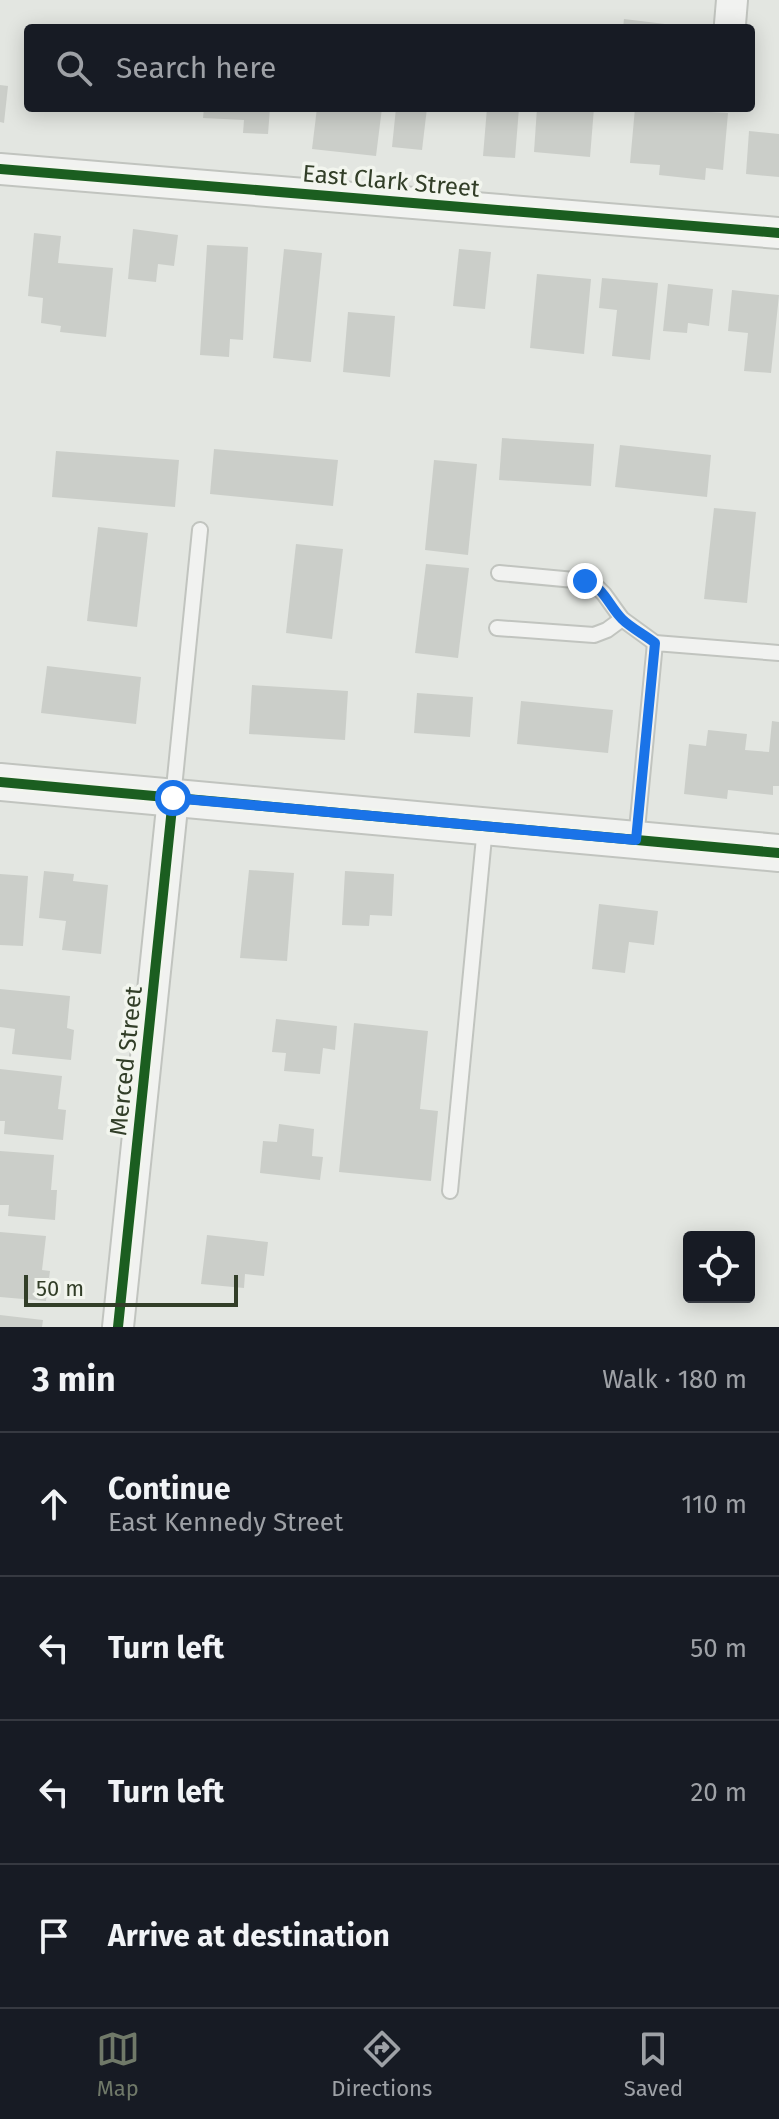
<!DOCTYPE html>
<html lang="en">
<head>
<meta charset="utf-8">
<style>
  body { margin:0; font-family:"Fira Sans",sans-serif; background:#242831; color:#f1f3f6 }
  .controls { position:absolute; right:24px; bottom:24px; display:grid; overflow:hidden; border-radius:8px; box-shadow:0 4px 20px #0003 }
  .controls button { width:72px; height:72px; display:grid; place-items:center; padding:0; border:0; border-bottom:2px solid #363941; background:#171b24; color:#f1f3f6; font:40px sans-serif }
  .scale { position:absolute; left:24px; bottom:20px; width:214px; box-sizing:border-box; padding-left:8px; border:4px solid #323e28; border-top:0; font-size:22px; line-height:28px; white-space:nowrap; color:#323e28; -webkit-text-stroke:6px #f2f5ee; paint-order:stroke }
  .stop { position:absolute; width:24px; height:24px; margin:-18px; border:6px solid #1a73e8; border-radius:50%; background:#fff }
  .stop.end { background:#1a73e8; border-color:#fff; box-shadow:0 2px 8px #0008 }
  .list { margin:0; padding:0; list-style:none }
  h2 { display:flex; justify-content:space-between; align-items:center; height:104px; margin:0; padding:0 32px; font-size:34px }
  h2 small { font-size:26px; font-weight:400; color:#9ea1a6 }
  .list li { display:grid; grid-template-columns:52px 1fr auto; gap:24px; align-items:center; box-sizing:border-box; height:144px; padding:0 32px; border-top:2px solid #363941 }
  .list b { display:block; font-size:30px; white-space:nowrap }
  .list p { margin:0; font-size:26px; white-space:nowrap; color:#9ea1a6 }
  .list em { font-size:26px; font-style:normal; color:#9ea1a6 }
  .icon { flex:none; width:44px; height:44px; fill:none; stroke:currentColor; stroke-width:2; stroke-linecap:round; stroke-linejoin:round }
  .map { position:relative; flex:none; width:779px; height:1327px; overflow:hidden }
  .search { position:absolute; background:#171b24; box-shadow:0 4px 20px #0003; left:24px; right:24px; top:24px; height:88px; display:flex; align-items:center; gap:20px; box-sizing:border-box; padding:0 28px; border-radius:8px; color:#9ea1a6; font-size:30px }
  .sheet { height:680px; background:#171b24 }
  nav { display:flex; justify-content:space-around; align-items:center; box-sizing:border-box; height:112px; border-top:2px solid #363941; background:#171b24; font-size:22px; color:#9ea1a6 }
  nav a { display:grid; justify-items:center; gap:4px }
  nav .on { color:#707969 }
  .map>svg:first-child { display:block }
  .building { fill:#cbcec9 }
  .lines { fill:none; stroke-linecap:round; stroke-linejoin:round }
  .service-casing { stroke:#c1c4bf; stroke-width:18 }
  .minor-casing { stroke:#c1c4bf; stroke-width:34 }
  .tertiary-casing { stroke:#c1c4bf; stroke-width:40 }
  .service { stroke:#f1f2f0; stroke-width:14 }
  .minor { stroke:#f1f2f0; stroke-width:30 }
  .tertiary { stroke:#f1f2f0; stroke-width:36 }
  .cycleway-casing { stroke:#f2f5ee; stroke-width:15 }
  .cycleway { stroke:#1b5e20; stroke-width:10 }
  .route { stroke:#1a73e8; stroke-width:10 }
  .labels { text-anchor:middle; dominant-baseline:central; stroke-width:7; stroke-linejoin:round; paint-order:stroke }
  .street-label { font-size:24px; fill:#323e28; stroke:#f2f5ee }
</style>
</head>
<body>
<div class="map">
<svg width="779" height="1327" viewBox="0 0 779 1327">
  <rect width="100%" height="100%" fill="#e3e6e1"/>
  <g class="building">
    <polygon points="624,19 665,24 664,28 623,28"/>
    <polygon points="0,85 8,86 4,123 0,122"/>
    <polygon points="204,108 270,108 268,134 243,133 244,120 203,118"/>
    <polygon points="317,108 382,108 376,156 312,149"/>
    <polygon points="396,108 427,108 422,150 392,147"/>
    <polygon points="487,108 519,108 515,158 483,156"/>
    <polygon points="537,108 594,108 590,157 534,152"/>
    <polygon points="635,108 728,113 723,170 706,168 705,180 659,175 660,165 630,163"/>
    <polygon points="749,131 779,134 779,177 746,174"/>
    <polygon points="133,229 178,235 174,266 158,264 156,282 128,279"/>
    <polygon points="34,233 61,236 58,263 113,268 106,337 60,332 61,326 41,323 43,298 28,296"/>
    <polygon points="207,245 248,247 243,340 230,339 229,357 200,355"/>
    <polygon points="284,249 322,253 311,362 273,358"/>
    <polygon points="459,249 491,252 485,309 453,306"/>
    <polygon points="537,274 591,279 584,354 530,348"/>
    <polygon points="602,278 658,283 650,360 612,356 617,310 599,308"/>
    <polygon points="668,284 713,289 709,326 688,323 687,333 663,331"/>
    <polygon points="732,290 779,295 771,373 744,371 748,333 728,331"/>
    <polygon points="348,312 395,316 390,377 343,372"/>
    <polygon points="502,438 594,444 591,486 499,480"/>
    <polygon points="620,445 711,455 707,497 615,487"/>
    <polygon points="214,449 338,460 333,506 210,494"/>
    <polygon points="56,451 179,460 175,507 52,497"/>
    <polygon points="434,460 477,464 468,555 425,550"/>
    <polygon points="714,508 756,512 747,603 704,599"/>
    <polygon points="98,527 148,533 137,627 87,621"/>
    <polygon points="296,544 343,549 332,639 286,633"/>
    <polygon points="426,564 469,568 458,658 415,653"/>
    <polygon points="47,666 141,677 136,724 41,713"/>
    <polygon points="252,685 348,691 345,740 249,734"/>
    <polygon points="417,693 473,697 470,737 414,733"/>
    <polygon points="521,701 613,710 608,753 517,744"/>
    <polygon points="772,721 779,722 779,786 773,786 773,795 728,790 727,799 684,794 689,744 706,746 708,730 747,734 745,750 769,752"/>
    <polygon points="249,870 294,873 287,961 240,958"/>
    <polygon points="44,871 74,874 73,881 108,885 101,954 62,950 66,921 39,918"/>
    <polygon points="345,871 394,874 392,916 370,915 369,926 342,925"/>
    <polygon points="0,874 28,876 23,946 0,945"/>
    <polygon points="599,904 658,911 654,945 629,942 625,973 592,969"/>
    <polygon points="0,989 70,996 67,1028 74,1030 71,1060 12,1054 15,1029 0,1027"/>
    <polygon points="276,1019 337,1026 335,1050 323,1048 320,1074 284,1071 286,1053 272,1052"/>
    <polygon points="354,1023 428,1031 420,1109 438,1111 431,1181 339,1172"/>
    <polygon points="0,1069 62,1076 58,1109 66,1110 63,1140 4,1134 5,1121 0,1121"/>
    <polygon points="279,1124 314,1129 312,1156 323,1157 320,1180 260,1173 263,1141 277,1142"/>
    <polygon points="0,1151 54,1155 51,1190 57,1190 55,1220 8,1216 9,1205 0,1205"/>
    <polygon points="0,1232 46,1236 42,1270 50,1271 46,1301 0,1297"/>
    <polygon points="207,1235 268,1242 264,1276 245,1274 244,1288 201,1284"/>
    <polygon points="0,1315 43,1320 42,1327 0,1327"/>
  </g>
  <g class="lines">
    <defs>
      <g id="service">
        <polyline points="499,573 585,581 595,585 604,594 622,619 655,643"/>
        <polyline points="497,628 594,635 607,630 622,619"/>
        <polyline points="173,798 200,530"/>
        <polyline points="636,840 655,643 779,653"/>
        <polyline points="450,1191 485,827"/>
      </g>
      <g id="minor">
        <polyline points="730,24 732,0"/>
        <polyline points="0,169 779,233"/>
        <polyline points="118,1327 173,798"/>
      </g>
      <polyline id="tertiary" points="0,782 779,853"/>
    </defs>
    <use href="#service" class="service-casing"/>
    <use href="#minor" class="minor-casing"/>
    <use href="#tertiary" class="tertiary-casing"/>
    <use href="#service" class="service"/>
    <use href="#minor" class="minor"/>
    <use href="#tertiary" class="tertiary"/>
    <defs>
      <g id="cycleway">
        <polyline points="0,169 779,233"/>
        <polyline points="0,782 779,853"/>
        <polyline points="118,1327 173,798"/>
      </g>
    </defs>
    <use href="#cycleway" class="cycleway-casing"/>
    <use href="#cycleway" class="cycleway"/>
  </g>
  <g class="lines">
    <path class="route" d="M173,798L636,840L655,643C645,635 631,628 622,619C608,605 605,588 585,581"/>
  </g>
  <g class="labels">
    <g class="street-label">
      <text transform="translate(391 181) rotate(5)">East Clark Street</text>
      <text transform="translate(126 1061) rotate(-84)">Merced Street</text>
    </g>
  </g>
</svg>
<div class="controls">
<button><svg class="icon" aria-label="locate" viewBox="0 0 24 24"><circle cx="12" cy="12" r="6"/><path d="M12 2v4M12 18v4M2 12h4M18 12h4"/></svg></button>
</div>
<div class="scale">50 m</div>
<div class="stop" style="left:173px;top:798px"></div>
<div class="stop end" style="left:585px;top:581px"></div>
<div class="search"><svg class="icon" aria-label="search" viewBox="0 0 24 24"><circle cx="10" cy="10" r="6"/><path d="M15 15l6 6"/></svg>Search here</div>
</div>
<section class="sheet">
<h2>3 min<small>Walk · 180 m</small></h2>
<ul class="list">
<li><svg class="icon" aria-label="ahead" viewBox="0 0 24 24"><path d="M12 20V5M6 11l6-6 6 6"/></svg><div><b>Continue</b><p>East Kennedy Street</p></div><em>110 m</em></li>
<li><svg class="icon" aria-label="left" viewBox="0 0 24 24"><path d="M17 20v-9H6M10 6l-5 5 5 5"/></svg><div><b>Turn left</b></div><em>50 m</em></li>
<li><svg class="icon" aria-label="left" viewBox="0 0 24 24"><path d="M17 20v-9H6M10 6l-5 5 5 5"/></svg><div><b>Turn left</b></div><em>20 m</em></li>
<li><svg class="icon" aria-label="arrive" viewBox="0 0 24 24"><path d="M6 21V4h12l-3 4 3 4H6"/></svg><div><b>Arrive at destination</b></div></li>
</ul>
</section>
<nav>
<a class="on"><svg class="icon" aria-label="map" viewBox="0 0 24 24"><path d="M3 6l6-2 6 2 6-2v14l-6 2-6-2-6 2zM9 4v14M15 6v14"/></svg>Map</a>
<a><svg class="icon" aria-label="directions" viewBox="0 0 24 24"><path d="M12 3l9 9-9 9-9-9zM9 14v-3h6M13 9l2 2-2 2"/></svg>Directions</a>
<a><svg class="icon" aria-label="saved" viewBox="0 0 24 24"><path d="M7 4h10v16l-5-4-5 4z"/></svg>Saved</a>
</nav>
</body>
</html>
